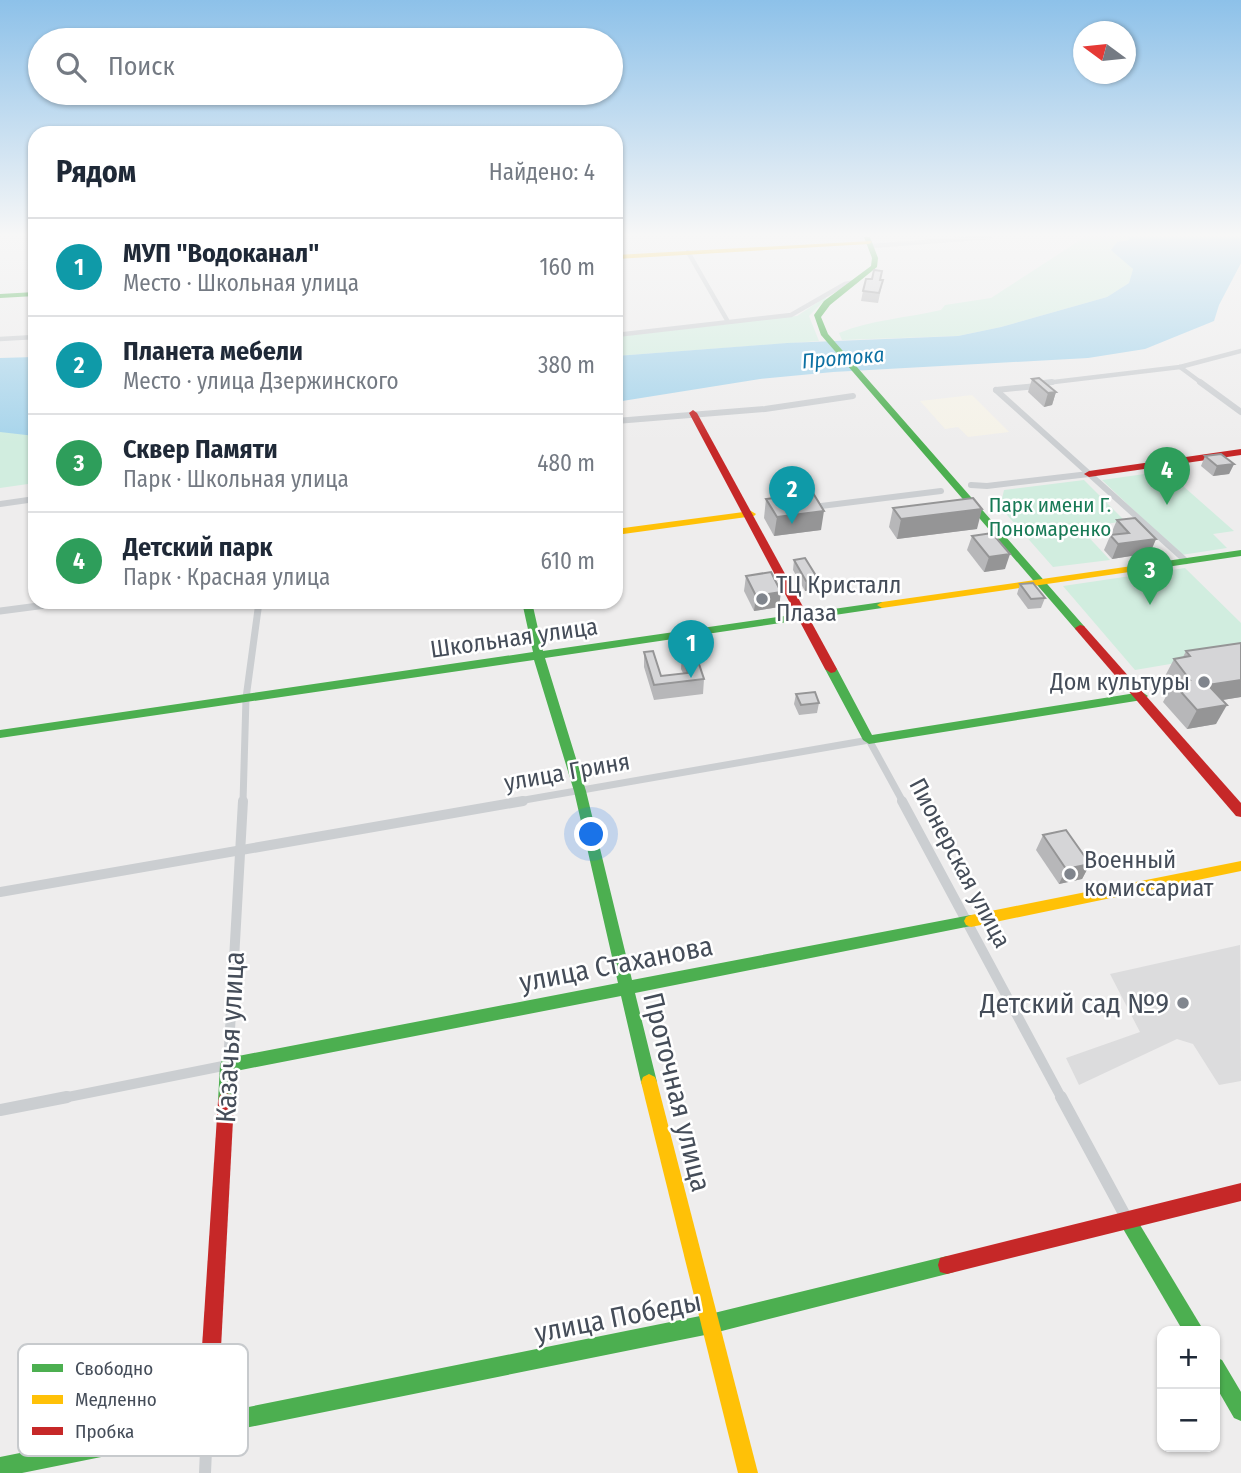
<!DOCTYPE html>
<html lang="ru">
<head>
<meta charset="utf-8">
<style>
  body { margin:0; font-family:"Fira Sans Condensed",sans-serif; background:#f6f6f7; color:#1f2937 }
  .controls { position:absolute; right:21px; bottom:21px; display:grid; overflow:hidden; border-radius:14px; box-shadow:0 2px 5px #0004 }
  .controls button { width:63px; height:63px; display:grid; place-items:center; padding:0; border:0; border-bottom:2px solid #e0e1e3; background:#fff; color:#1f2937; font:35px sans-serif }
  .compass { position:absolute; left:1073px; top:21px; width:63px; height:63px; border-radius:50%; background:#fff; box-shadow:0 2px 5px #0004; rotate:285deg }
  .you { position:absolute; left:592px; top:835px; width:24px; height:24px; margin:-18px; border:5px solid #fff; border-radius:50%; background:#1a73e8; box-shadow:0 0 0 10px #1a73e833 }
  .badge { display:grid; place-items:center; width:46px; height:46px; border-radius:50%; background:#7c3aed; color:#fff; font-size:23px; font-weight:700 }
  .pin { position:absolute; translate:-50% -58px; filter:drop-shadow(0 2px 4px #0008) }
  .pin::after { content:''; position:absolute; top:37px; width:24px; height:21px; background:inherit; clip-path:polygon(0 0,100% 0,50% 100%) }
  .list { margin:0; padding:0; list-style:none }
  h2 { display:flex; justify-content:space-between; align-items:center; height:91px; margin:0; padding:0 28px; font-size:30px }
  h2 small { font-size:23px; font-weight:400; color:#747a83 }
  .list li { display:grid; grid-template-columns:46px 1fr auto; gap:21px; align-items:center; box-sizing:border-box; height:98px; padding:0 28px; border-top:2px solid #e0e1e3 }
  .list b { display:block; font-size:26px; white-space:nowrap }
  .list p { margin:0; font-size:23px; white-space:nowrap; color:#747a83 }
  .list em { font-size:23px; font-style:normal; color:#747a83 }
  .icon { flex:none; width:38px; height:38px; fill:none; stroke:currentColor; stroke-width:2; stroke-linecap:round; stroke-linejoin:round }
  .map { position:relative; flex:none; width:1241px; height:1473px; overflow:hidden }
  .search { position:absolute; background:#fff; box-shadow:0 2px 5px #0004; left:28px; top:28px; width:595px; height:77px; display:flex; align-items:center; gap:18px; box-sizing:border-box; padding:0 24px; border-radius:38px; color:#747a83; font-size:26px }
  .panel { position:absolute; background:#fff; box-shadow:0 2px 5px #0004; left:28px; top:126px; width:595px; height:483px; border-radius:21px }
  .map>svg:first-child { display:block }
  .commercial { fill:#f5f2e8 }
  .education { fill:#dcdcdd }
  .green { fill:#d1eddf }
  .water { fill:#a6d4eb }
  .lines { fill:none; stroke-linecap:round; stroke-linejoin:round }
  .street-far4 { stroke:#cbced1; stroke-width:4.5 }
  .street-far3 { stroke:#cbced1; stroke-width:6 }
  .street-far2 { stroke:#cbced1; stroke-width:7 }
  .street-far1 { stroke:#cbced1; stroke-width:10 }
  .street { stroke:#cbced1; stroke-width:12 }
  .fast { fill:#4caf50; fill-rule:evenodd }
  .slow { fill:#ffc107; fill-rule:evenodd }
  .jam { fill:#c62828; fill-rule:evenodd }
  .wall { fill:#b7b7b9 }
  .shaded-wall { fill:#959596 }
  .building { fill:#d5d5d7; stroke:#959596; stroke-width:2 }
  .poi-dot { fill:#80858d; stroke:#fff; stroke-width:2.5 }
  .labels { text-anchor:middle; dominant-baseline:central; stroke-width:5; stroke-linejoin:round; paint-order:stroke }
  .far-water-label { font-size:21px; font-style:italic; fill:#0e71a3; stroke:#fff }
  .far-park-label { font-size:21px; fill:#177955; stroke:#fff }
  .poi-label { font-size:24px; fill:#454d59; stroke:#fff; text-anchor:start }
  .street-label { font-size:24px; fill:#454d59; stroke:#fff }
  .near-street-label { font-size:28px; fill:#454d59; stroke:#fff }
  .near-poi-label { font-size:28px; fill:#454d59; stroke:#fff; text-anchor:end }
  .key { fill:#fff; stroke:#c7cacd; stroke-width:2 }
  .key-label { font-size:19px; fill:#454d59 }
</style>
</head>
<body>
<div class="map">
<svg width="1241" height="1473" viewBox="0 0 1241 1473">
  <rect width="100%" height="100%" fill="#eeeded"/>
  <polygon class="commercial" points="972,395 1009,432 968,437 958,427 945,429 920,401"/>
  <polygon class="education" points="1240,945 1241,1081 1219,1085 1193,1044 1177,1039 1079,1085 1066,1058 1140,1032 1110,974"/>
  <g class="green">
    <path d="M1085,237H1128L1129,240L1120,241L1133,269L1129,283L1107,297L1001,327L958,336L842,340L839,333C871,320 906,318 941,310L945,305L991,298Z"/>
    <polygon points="824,298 827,298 809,316 819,341 616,356 616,337 729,322 797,316"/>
    <polygon points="13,431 35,436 35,483 0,488 0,432"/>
    <polygon points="1166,471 1234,531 1213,534 1227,548 1181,555 1102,480"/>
    <polygon points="1084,480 1125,521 1080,528 1110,560 1053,567 1000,507 1004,490"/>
    <polygon points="1185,568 1241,623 1241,652 1135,670 1063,586"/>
  </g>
  <g class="water">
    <polygon points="1128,237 1241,237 1241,263 1219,305 1214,321 1145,349 1088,358 833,372 760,379 616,402 616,356 787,343 958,336 1001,327 1107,297 1129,283 1133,269 1111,250 1117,242 1129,240"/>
    <polygon points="35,357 35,436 0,432 0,358"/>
  </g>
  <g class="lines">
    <g class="street-far4">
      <polyline points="871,246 990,237"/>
      <polyline points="688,252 727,320"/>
      <polyline points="616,335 791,315 845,284 855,282"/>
      <polyline points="0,339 35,337"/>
      <polyline points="1180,367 1203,384"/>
      <polyline points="1037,384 1180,367 1241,351"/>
    </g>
    <g class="street-far3">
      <polyline points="1200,382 1241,412"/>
      <polyline points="1035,384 1052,382"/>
      <polyline points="996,390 1186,561"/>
      <polyline points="996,390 1037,386"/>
      <polyline points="616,421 765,409 853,396"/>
      <polyline points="971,485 987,486 1089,474"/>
      <polyline points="0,504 35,499"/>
      <polyline points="813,507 941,491"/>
    </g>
    <g class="street-far2">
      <polyline points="0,611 69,602"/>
      <polyline points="243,802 246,698 259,602"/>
      <polyline points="513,802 869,740 903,802"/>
    </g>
    <g class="street-far1">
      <polyline points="902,801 1062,1099"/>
      <polyline points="0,892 523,801"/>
      <polyline points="58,1099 228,1065 243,801"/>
    </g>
    <g class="street">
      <polyline points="1061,1097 1128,1221"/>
      <polyline points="0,1110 67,1097"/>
      <polyline points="205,1473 207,1427"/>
    </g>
    <g class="fast">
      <polygon points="864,237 870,237 878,258 877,267 830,305 821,317 828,334 1084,626 1085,628 1084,630 1076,630 821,335 814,315 824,301 871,266 872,258"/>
      <polygon points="35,292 35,296 0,298 0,294"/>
      <polygon points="1241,550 1241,556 1139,571 1134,568 1139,565"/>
      <polygon points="522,602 532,602 543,651 882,602 887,605 882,608 545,658 586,791 632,980 971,915 976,917 978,921 976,925 635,993 657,1082 655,1087 649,1090 643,1087 641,1082 621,996 236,1071 234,1101 232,1107 226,1109 220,1107 218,1101 220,1065 222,1060 228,1058 618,983 574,791 534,660 0,738 0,730 533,652"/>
      <polygon points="831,665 837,669 872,735 1142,692 1148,696 1142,700 869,744 863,740 825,669"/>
      <polygon points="1128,1212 1134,1215 1204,1331 1183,1331 1122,1227 1119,1221 1122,1215"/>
      <polygon points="947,1256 954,1258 956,1265 954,1272 947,1274 710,1334 22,1473 0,1473 0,1457 710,1314"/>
      <polygon points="1215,1357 1222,1360 1241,1392 1241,1421 1234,1418 1215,1385"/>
    </g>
    <g class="slow">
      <polygon points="871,241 872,242 869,244 616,259 616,255"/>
      <polygon points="751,511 756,514 754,516 616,535 616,529"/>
      <polygon points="1139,565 1143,566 1143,570 882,608 877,605 882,602"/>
      <polygon points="1241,861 1241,871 971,927 966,925 964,921 966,917 971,915"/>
      <polygon points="649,1074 655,1077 657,1082 758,1473 738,1473 641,1082 643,1077"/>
    </g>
    <g class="jam">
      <polygon points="693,410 697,413 837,669 835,672 831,673 825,669 689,413"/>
      <polygon points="1241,449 1241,455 1089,477 1084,474 1089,471"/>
      <polygon points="1080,625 1084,626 1241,803 1241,817 1236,816 1076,630 1075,628"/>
      <polygon points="226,1093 232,1095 234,1101 217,1424 214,1431 207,1434 200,1431 197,1424 218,1101 220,1095"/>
      <polygon points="1241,1183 1241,1201 947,1274 940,1272 938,1265 940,1258 947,1256"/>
    </g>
  </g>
  <g class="wall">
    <polygon points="881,280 883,280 878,303 861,301 863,291"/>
    <polygon points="1032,379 1056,392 1052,405 1044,407 1028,392"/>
    <polygon points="1205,456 1234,464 1229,474 1213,476 1201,466"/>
    <polygon points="766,499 821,530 774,536 764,518"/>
    <polygon points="893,508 977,529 897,539 889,527"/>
    <polygon points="1117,520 1156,539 1150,553 1112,559 1104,550"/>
    <polygon points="972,536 1005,569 984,572 967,550"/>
    <polygon points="794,560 818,579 816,589 805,591 793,570"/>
    <polygon points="746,576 779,607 754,611 744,591"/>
    <polygon points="1020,584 1045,598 1041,608 1028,609 1017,594"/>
    <polygon points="1241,644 1241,697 1222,700 1216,724 1187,729 1163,702 1171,687 1164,678 1174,659 1183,657 1186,651"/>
    <polygon points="644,652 661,676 683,673 681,669 682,654 704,679 703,694 654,700 644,667"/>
    <polygon points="796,694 819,703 817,713 799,715 794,704"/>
    <polygon points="1043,835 1090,864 1082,879 1059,884 1036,850"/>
  </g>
  <g class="shaded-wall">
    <polygon points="1056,392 1052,405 1044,407 1048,393"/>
    <polygon points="1234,464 1229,474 1213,476 1217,466"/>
    <polygon points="982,509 977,529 897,539 901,519"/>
    <polygon points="824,511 821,530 774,536 777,517"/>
    <polygon points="1156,539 1150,553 1112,559 1118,544"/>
    <polygon points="1010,554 1005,569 984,572 989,557"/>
    <polygon points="818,579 816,589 805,591 806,581"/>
    <polygon points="781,592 779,607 754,611 756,596"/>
    <polygon points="1241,680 1241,697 1198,704 1208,685"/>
    <polygon points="1227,705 1216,724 1187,729 1197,710"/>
    <polygon points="1090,864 1082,879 1059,884 1066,869"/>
  </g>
  <g class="building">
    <polygon points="874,270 882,271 880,280 883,280 879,293 863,291 866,279 872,279"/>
    <polygon points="1039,378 1056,392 1048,393 1032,379"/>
    <polygon points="1221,454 1234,464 1217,466 1205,456"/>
    <polygon points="813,493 824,511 777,517 766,499"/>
    <polygon points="973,498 982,509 901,519 893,508"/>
    <polygon points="1135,518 1156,539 1118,544 1110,535 1129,533 1117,520"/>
    <polygon points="992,533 1010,554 989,557 972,536"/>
    <polygon points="805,558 818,579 806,581 794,560"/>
    <polygon points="771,572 781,592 756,596 746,576"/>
    <polygon points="1033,583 1045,598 1031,599 1020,584"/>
    <polygon points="1241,643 1241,680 1208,685 1227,705 1197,710 1173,683 1190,680 1174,659 1190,656 1186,651"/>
    <polygon points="653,651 661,676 688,673 682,654 695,652 704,679 654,685 644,652"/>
    <polygon points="815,692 819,703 801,705 796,694"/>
    <polygon points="1066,830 1090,864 1066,869 1043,835"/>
  </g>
  <linearGradient id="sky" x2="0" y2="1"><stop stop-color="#8dc1e9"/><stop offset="0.53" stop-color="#f7f7f7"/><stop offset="1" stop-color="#f7f7f7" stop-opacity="0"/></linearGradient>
  <rect width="1241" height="443" fill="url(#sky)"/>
  <g class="poi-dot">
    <circle cx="762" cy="599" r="7"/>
    <circle cx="1204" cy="682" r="7"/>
    <circle cx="1070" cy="874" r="7"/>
    <circle cx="1183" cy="1003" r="7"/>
  </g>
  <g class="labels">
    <g class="far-water-label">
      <text transform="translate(843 358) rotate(-5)">Протока</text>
    </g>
    <g class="far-park-label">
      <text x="1050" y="505">Парк имени Г.<tspan x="1050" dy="24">Пономаренко</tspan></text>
    </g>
    <g class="poi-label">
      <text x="776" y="585">ТЦ Кристалл<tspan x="776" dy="28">Плаза</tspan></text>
      <text x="1190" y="682" text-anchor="end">Дом культуры</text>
      <text x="1084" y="860">Военный<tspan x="1084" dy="28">комиссариат</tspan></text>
    </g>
    <g class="street-label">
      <text transform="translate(514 638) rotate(-8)">Школьная улица</text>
      <text transform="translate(567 772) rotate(-10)">улица Гриня</text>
      <text transform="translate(960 863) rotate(62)">Пионерская улица</text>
    </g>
    <g class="near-street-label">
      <text transform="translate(616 964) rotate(-11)">улица Стаханова</text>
      <text transform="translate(230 1037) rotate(-87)">Казачья улица</text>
      <text transform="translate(677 1092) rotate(76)">Проточная улица</text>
      <text transform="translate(618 1317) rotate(-11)">улица Победы</text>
    </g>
    <g class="near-poi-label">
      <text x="1169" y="1003">Детский сад №9</text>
    </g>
  </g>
  <rect x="18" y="1344" width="230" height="112" rx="10" class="key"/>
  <rect x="32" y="1364" width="31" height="8" fill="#4caf50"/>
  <rect x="32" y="1395" width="31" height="9" fill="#ffc107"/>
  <rect x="32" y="1427" width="31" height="8" fill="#c62828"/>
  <g class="key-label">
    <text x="75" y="1375">Свободно</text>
    <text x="75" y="1406">Медленно</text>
    <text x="75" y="1438">Пробка</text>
  </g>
</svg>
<div class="controls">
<button>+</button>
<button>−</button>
</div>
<svg class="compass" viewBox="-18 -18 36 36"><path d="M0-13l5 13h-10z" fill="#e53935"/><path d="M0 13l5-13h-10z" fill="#747a83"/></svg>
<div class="you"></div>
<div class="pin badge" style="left:691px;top:678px;background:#0f9aa8">1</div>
<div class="pin badge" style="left:792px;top:524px;background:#0f9aa8">2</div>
<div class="pin badge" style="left:1150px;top:605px;background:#2e9e5b">3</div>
<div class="pin badge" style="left:1167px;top:505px;background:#2e9e5b">4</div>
<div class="search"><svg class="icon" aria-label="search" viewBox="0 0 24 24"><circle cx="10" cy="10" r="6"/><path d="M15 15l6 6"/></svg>Поиск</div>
<section class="panel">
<h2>Рядом<small>Найдено: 4</small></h2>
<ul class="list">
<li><span class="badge" style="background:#0f9aa8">1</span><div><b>МУП &quot;Водоканал&quot;</b><p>Место · Школьная улица</p></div><em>160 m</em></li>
<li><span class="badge" style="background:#0f9aa8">2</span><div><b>Планета мебели</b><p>Место · улица Дзержинского</p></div><em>380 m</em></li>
<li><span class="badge" style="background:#2e9e5b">3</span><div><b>Сквер Памяти</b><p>Парк · Школьная улица</p></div><em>480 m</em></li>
<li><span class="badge" style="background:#2e9e5b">4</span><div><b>Детский парк</b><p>Парк · Красная улица</p></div><em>610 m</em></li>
</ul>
</section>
</div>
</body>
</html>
